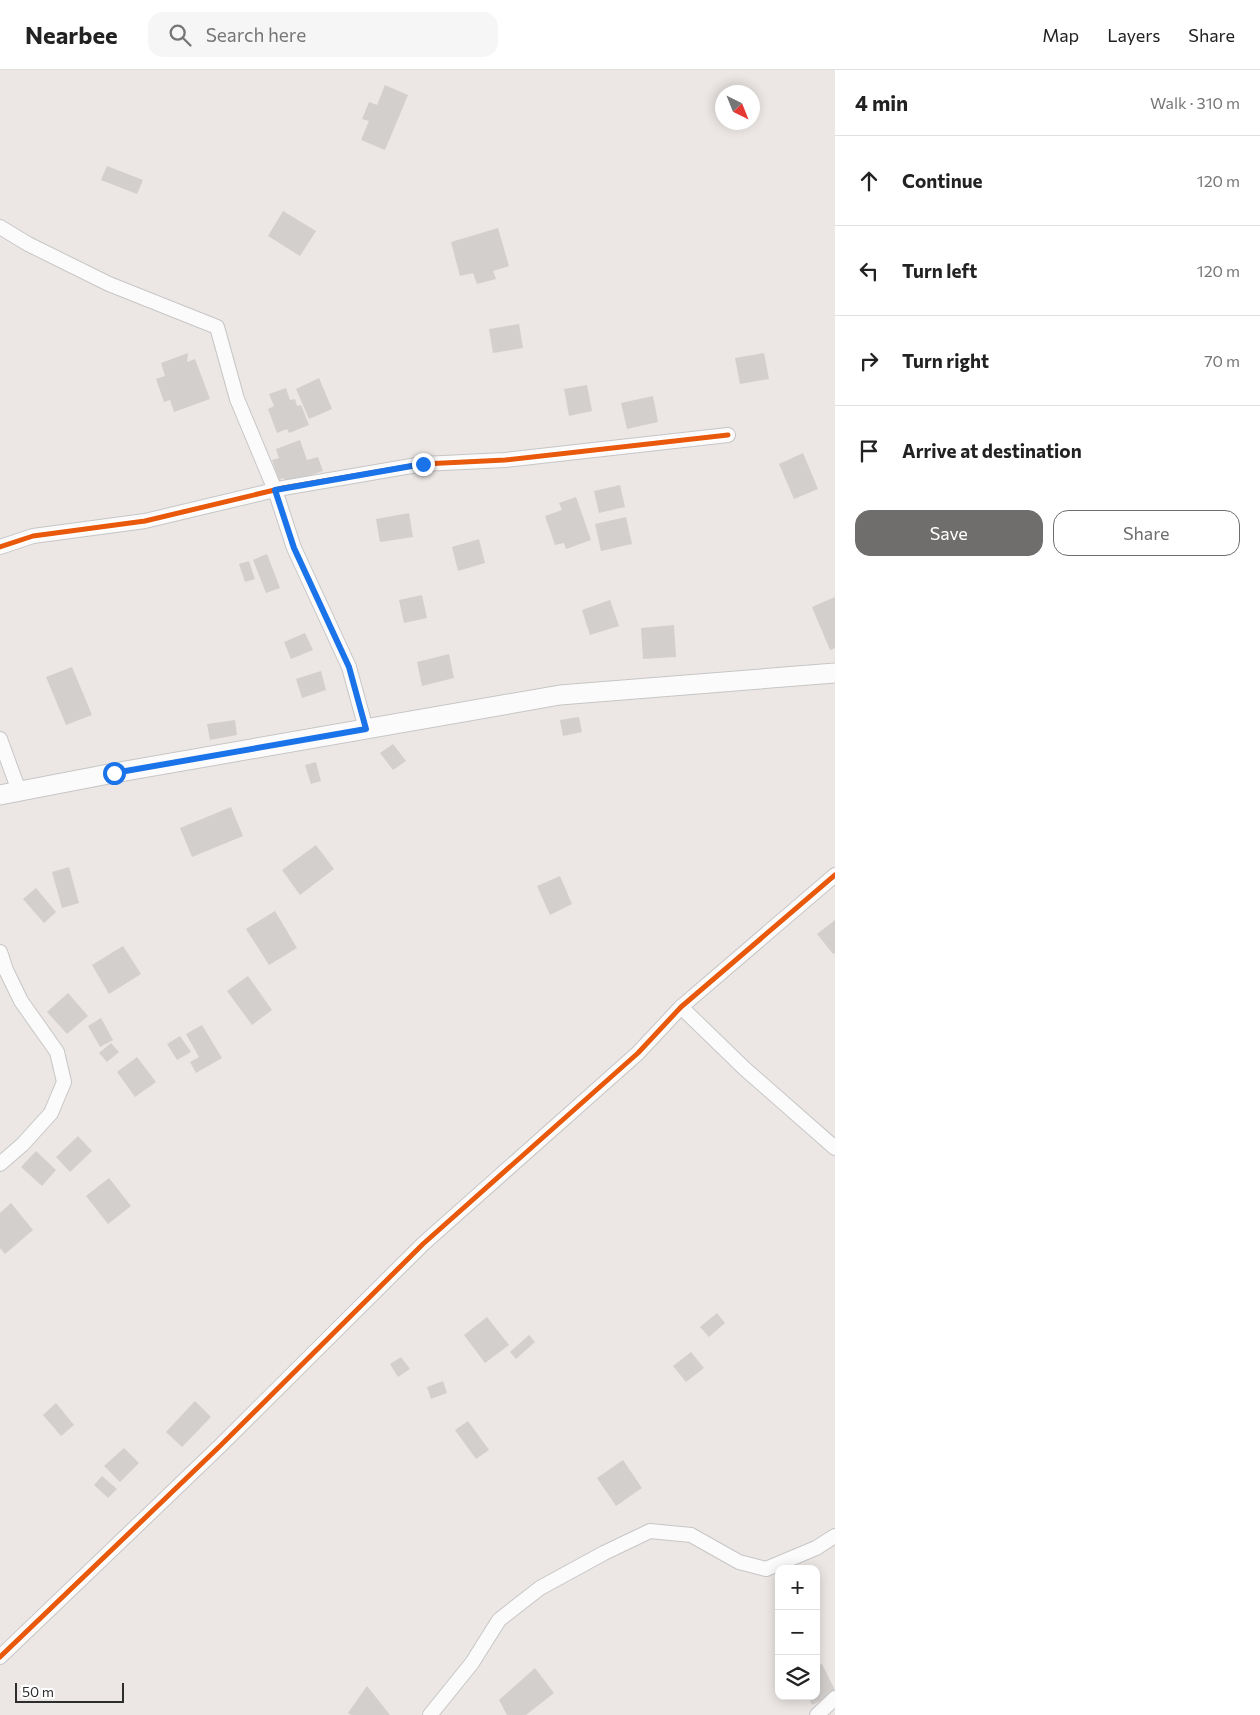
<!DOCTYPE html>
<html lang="en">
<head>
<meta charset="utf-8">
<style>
  body { margin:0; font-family:Commissioner,sans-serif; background:#f6f6f6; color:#222 }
  .controls { position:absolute; right:15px; bottom:15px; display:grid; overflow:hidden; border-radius:10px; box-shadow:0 2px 12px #0003 }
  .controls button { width:45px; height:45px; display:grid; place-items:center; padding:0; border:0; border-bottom:1px solid #e0e0e0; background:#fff; color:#222; font:25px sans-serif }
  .compass { position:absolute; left:715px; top:15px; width:45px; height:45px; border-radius:50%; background:#fff; box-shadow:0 2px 12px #0003; rotate:137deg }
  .scale { position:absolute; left:15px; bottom:12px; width:109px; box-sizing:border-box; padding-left:5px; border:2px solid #2d2d2d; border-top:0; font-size:14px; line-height:18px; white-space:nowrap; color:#2d2d2d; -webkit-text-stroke:4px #fff; paint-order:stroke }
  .stop { position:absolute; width:15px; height:15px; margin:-11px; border:4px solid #1a73e8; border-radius:50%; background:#fff }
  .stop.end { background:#1a73e8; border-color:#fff; box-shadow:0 1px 5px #0008 }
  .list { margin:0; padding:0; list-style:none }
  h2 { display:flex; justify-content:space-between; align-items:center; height:65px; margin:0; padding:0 20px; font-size:21px }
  h2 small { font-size:16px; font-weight:400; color:#767676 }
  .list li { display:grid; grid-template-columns:32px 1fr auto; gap:15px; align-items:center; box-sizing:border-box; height:90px; padding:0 20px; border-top:1px solid #e0e0e0 }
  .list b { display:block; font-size:19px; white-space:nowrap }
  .list em { font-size:16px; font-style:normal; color:#767676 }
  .actions { display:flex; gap:10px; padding:15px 20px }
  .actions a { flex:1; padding:11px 0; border:1px solid #706e6d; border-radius:15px; text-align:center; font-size:18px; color:#706e6d }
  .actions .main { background:#706e6d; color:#fff }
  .icon { flex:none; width:28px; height:28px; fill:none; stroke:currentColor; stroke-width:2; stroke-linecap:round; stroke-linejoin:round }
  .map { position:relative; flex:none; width:835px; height:1645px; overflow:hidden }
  header { display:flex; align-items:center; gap:30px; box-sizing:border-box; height:70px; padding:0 25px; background:#fff; border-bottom:1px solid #e0e0e0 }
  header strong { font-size:24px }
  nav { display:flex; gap:28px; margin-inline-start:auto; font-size:18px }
  .search { width:350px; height:45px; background:#f6f6f6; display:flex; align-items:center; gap:12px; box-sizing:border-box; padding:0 18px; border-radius:15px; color:#767676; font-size:19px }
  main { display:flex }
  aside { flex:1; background:#fff }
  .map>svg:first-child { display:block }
  .building { fill:#d3cfcd }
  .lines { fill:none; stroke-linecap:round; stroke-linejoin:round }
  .street-casing { stroke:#c7c6c6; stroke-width:16 }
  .secondary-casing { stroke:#c7c6c6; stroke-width:21 }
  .street { stroke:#fcfbfb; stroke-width:14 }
  .secondary { stroke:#fcfbfb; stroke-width:19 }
  .cycleway-casing { stroke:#fff; stroke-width:8 }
  .cycleway { stroke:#e8590c; stroke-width:5 }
  .route { stroke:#1a73e8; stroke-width:6 }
</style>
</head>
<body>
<header>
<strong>Nearbee</strong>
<div class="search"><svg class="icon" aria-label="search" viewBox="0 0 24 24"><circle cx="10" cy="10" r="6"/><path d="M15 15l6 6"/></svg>Search here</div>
<nav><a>Map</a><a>Layers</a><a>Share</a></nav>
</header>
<main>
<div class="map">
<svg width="835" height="1645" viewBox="0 0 835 1645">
  <rect width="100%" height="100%" fill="#ece7e4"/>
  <g class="building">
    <polygon points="385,15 408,25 385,80 361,70 369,51 362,49 369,32 377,35"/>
    <polygon points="107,96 143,110 137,124 101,110"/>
    <polygon points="283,141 316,161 300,186 268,166"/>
    <polygon points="498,158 509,196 493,201 496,209 477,214 473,203 460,206 451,172"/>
    <polygon points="519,254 523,278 493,283 489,259"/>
    <polygon points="188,283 187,292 195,289 210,329 174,342 170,330 164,332 156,309 165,306 161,293"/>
    <polygon points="764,283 769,309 740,314 735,288"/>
    <polygon points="319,308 332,339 309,349 296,319"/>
    <polygon points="587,315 592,341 569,346 564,319"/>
    <polygon points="286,318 290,330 295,329 297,336 301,335 309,355 289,363 287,359 277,363 268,339 274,336 269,324"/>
    <polygon points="653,326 658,352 627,359 621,333"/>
    <polygon points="300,370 307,390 318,387 323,401 286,414 284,408 279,410 272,390 279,388 276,379"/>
    <polygon points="803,383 818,419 794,429 779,394"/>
    <polygon points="620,415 625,437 599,443 594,421"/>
    <polygon points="576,427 591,470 566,479 564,473 555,475 545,446 562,440 559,433"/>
    <polygon points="409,443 413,467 380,472 376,449"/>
    <polygon points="626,447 632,474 601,481 595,454"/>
    <polygon points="479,469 485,493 458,501 452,477"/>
    <polygon points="267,484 280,518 266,523 253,490"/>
    <polygon points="249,491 255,509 245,512 239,494"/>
    <polygon points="422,525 427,548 404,553 399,530"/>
    <polygon points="835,527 835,578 830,580 812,537"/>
    <polygon points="610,530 619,556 590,565 582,540"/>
    <polygon points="674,555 676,587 643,589 641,558"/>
    <polygon points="305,563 313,580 291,589 284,572"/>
    <polygon points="449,584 454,608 422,616 417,592"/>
    <polygon points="72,597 92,645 66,655 46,607"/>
    <polygon points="321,601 326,620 302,628 296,609"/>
    <polygon points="579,647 582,662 563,666 560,650"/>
    <polygon points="235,650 237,665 210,670 207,654"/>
    <polygon points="393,674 406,691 393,700 380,683"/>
    <polygon points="316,692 321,711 311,714 305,695"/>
    <polygon points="231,737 243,766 192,787 180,758"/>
    <polygon points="316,775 334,799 300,825 282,800"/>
    <polygon points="69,797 79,833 62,838 52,802"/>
    <polygon points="560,806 572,834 550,845 537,816"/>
    <polygon points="36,818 56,842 44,853 23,829"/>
    <polygon points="275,841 297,878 269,895 246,859"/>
    <polygon points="835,850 835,883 833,884 817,864"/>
    <polygon points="123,876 141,904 109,924 92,895"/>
    <polygon points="248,906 272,940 252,955 227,921"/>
    <polygon points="68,923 88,946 67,964 47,942"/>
    <polygon points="101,948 113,970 100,977 88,956"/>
    <polygon points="202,955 222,988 196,1003 190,992 199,987 186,964"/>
    <polygon points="180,966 191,982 177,990 167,974"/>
    <polygon points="111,973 119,982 107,992 99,983"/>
    <polygon points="137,987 156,1012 135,1027 117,1002"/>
    <polygon points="78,1066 92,1081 70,1102 56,1087"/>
    <polygon points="36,1081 56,1100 42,1116 21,1097"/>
    <polygon points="109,1108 131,1136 108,1154 86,1126"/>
    <polygon points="11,1133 33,1160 5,1184 0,1178 0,1143"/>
    <polygon points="717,1243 725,1253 709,1267 700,1257"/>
    <polygon points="487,1247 509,1275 485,1293 464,1265"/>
    <polygon points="529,1265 535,1272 516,1289 510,1282"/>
    <polygon points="691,1282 704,1298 686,1312 673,1296"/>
    <polygon points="401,1287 410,1299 398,1307 390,1294"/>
    <polygon points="443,1311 447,1323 431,1329 427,1317"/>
    <polygon points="195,1331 211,1347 182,1377 166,1362"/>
    <polygon points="56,1333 74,1355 61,1366 43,1345"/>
    <polygon points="468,1351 489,1380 476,1389 455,1360"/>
    <polygon points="124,1378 139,1393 120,1412 104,1396"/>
    <polygon points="623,1390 642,1418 616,1436 597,1408"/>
    <polygon points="102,1406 117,1419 108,1428 94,1415"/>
    <polygon points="822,1594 835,1620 835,1624 812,1635 808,1626 816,1626 816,1596"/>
    <polygon points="535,1598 554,1623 526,1645 507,1645 499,1630"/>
    <polygon points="367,1616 390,1645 351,1645 348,1643"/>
  </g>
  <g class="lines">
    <defs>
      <g id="street">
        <polyline points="0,157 28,174 109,214 217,257 237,329 275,420 294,478 349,597 366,659"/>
        <polyline points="0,477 33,466 145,451 283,418 423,394 505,390 728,365"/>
        <polyline points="0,669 19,721"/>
        <polyline points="0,882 6,900 21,931 57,982 64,1012 51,1043 23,1074 0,1094"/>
        <polyline points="681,937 745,999 835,1078"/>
        <polyline points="0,1587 220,1376 423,1174 638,983 681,937 835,805"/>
        <polyline points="430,1645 472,1593 499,1550 540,1518 604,1483 650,1461 691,1465 739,1492 766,1499 816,1478 835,1466"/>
        <polyline points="817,1645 835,1628"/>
      </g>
      <polyline id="secondary" points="0,725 114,703 560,625 835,603"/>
    </defs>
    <use href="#street" class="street-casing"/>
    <use href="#secondary" class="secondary-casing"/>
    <use href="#street" class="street"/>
    <use href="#secondary" class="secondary"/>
    <defs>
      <g id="cycleway">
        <polyline points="0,477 33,466 145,451 283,418 423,394 505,390 728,365"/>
        <polyline points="0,1587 220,1376 423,1174 638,983 681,937 835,805"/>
      </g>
    </defs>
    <use href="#cycleway" class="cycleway-casing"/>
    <use href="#cycleway" class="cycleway"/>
  </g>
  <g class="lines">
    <polyline class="route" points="114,703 366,659 349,597 294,478 275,420 423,394"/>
  </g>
</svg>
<div class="controls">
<button>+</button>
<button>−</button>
<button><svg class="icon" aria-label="layers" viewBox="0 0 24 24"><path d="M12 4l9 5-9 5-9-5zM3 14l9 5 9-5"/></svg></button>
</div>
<svg class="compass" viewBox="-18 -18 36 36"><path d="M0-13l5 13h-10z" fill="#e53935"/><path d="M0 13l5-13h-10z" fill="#767676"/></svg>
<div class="scale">50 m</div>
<div class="stop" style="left:114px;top:703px"></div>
<div class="stop end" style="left:423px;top:394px"></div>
</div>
<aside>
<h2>4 min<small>Walk · 310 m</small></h2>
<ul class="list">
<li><svg class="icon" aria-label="ahead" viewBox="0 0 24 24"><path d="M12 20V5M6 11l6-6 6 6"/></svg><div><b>Continue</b></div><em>120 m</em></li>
<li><svg class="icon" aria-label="left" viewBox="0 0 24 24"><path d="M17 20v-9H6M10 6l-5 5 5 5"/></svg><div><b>Turn left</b></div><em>120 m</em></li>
<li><svg class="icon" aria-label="right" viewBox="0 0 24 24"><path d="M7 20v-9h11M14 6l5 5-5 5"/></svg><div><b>Turn right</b></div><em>70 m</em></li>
<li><svg class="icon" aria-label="arrive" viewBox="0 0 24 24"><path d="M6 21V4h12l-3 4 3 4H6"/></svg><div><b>Arrive at destination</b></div></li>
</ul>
<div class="actions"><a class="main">Save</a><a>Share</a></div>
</aside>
</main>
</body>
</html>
